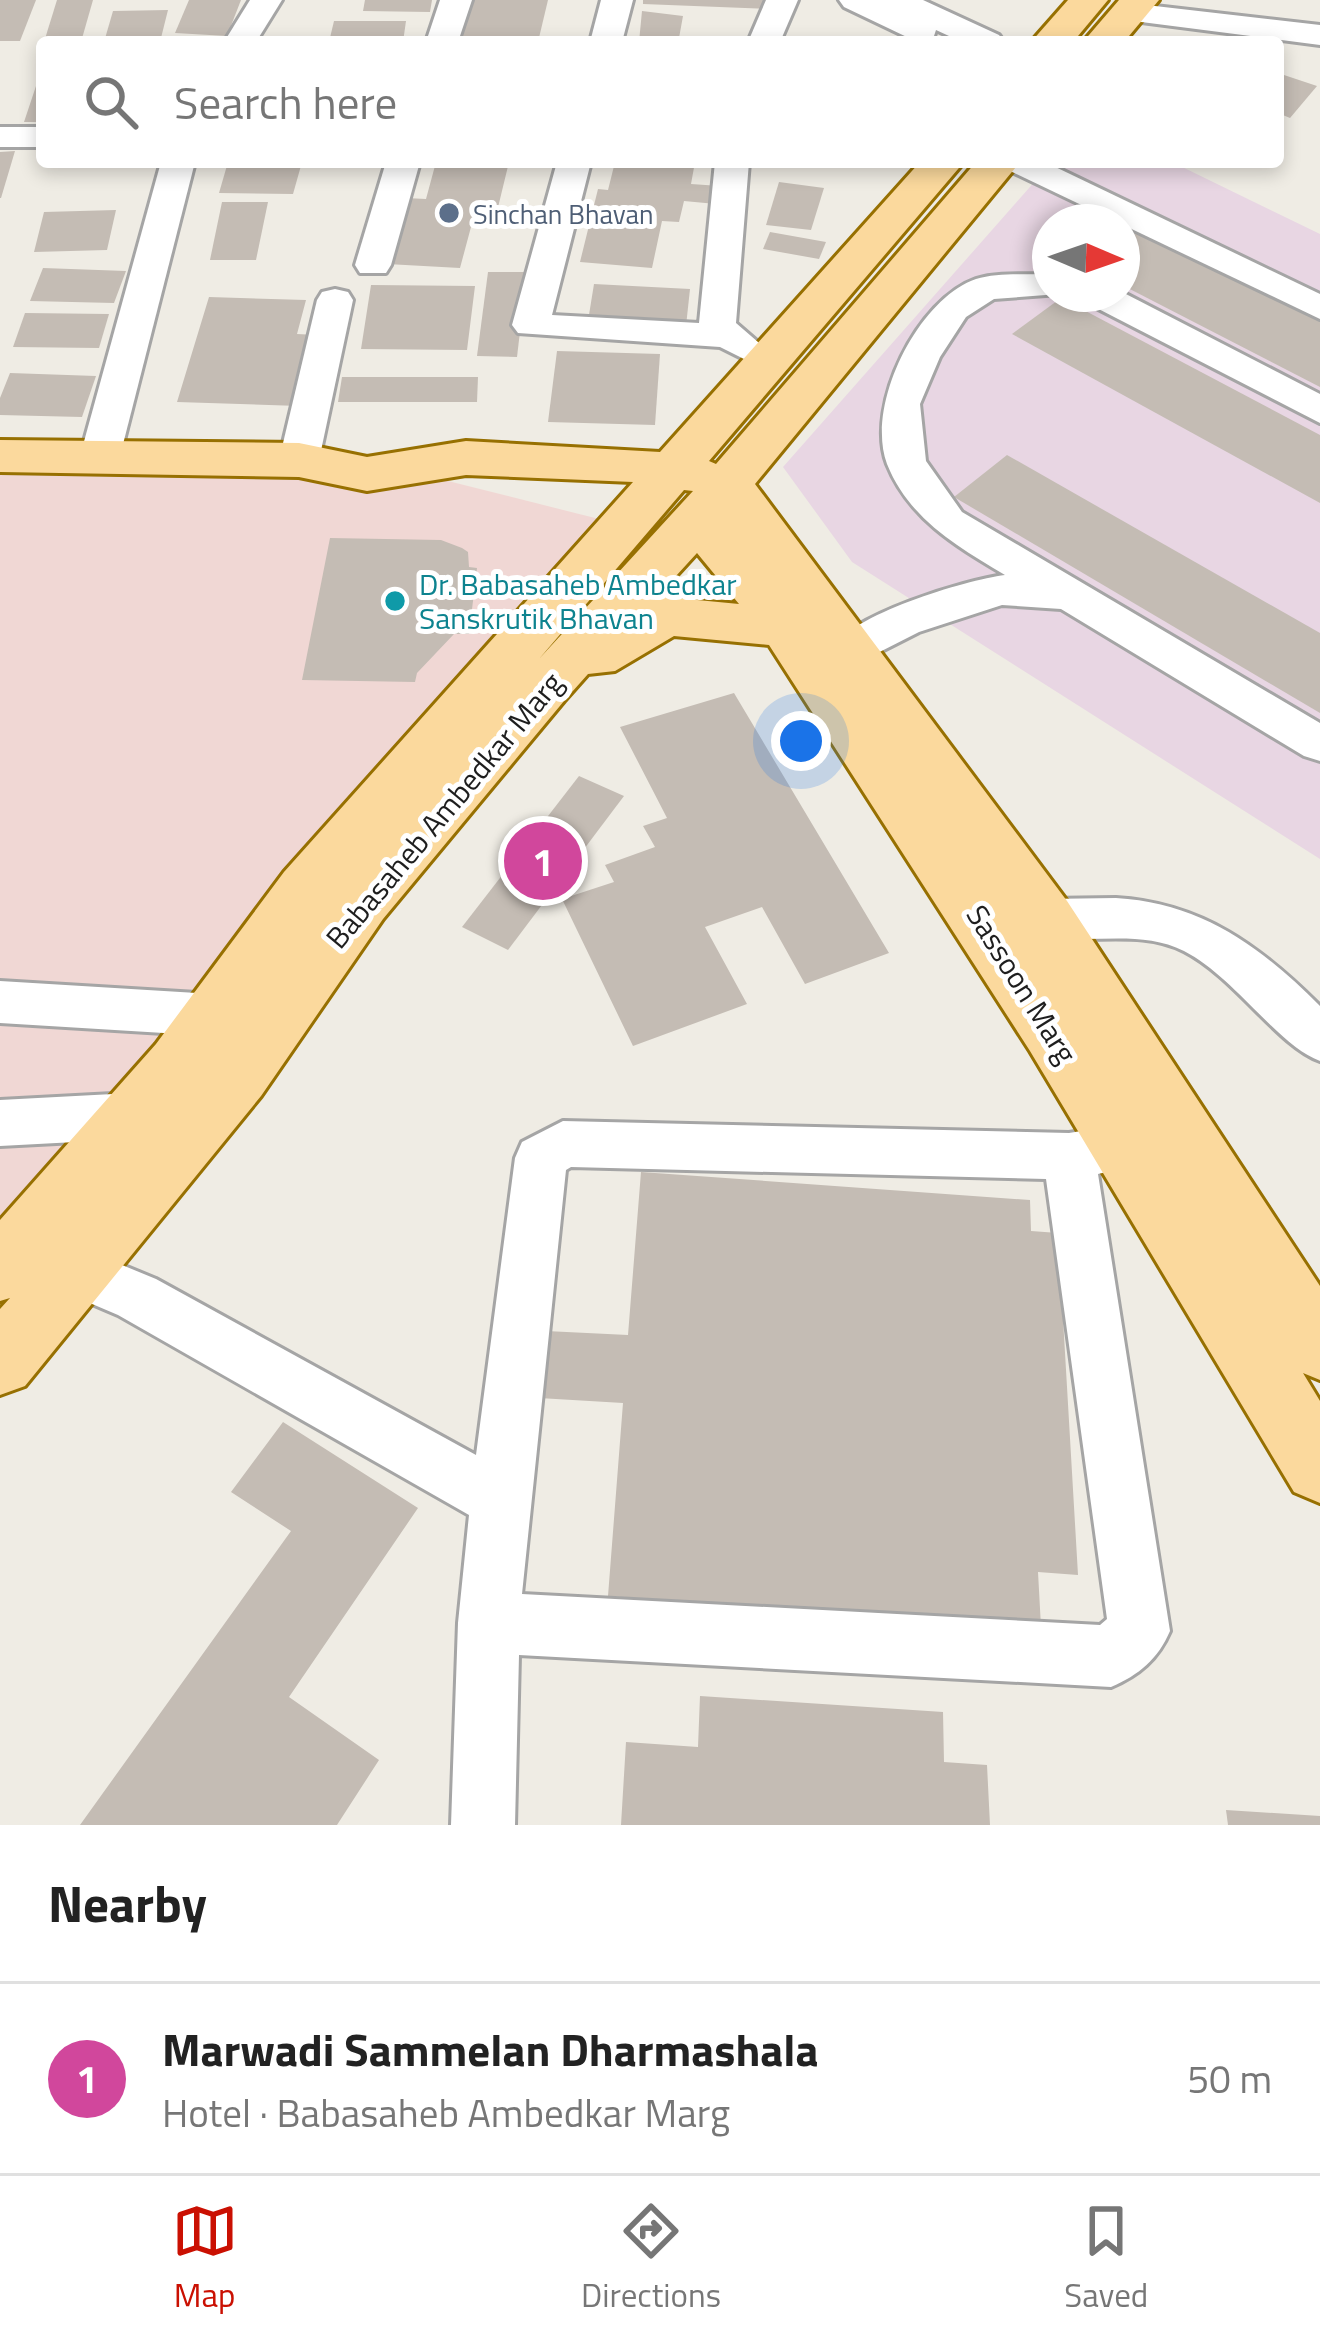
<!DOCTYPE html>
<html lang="en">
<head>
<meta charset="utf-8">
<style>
  body { margin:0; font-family:"Titillium Web",sans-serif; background:#f6f6f6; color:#222 }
  .compass { position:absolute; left:1032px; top:204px; width:108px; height:108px; border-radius:50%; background:#fff; box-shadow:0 6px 18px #0003; rotate:92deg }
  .you { position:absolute; left:801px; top:741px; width:42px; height:42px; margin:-30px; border:9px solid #fff; border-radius:50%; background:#1a73e8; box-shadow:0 0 0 18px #1a73e833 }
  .badge { display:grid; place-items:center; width:78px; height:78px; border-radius:50%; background:#ca1002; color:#fff; font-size:39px; font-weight:700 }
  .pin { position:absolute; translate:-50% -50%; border:6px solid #fff; box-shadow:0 3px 12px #0006 }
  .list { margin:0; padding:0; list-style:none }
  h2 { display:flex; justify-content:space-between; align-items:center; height:156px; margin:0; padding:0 48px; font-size:51px }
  h2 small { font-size:39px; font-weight:400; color:#767676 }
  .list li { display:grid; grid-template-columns:78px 1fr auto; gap:36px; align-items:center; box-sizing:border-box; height:192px; padding:0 48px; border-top:3px solid #e0e0e0 }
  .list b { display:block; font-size:45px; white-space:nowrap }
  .list p { margin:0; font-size:39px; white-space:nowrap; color:#767676 }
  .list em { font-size:39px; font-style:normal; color:#767676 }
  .icon { flex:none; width:66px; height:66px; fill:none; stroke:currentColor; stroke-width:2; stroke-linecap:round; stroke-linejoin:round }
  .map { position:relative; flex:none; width:1320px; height:1825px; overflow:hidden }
  .search { position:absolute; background:#fff; box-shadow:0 6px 18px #0003; left:36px; right:36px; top:36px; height:132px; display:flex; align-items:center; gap:30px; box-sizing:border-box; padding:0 42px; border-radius:12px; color:#767676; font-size:45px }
  .sheet { height:348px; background:#fff }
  nav { display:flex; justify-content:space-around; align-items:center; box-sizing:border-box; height:168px; border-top:3px solid #e0e0e0; background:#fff; font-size:33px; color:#767676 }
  nav a { display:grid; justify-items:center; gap:6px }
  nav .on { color:#ca1002 }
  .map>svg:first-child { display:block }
  .commercial { fill:#f0d7d4 }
  .industrial { fill:#e8d6e3; fill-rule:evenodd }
  .building { fill:#c4bcb4 }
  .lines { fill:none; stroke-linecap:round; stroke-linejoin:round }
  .minor-casing { stroke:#a5a5a5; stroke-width:6 }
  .major-casing { stroke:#977001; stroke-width:6 }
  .minor { fill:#fff; fill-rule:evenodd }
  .major { fill:#fbd99d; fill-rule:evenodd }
  .service-dot { fill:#5c6f8a; stroke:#fff; stroke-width:4.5 }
  .culture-dot { fill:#0f9aa8; stroke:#fff; stroke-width:4.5 }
  .labels { text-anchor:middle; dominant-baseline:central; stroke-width:10; stroke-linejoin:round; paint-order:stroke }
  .far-service-label { font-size:27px; fill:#4e5e75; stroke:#fff; text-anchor:start }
  .culture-label { font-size:30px; fill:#0d838f; stroke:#fff; text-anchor:start }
  .street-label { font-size:30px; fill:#1e1e1e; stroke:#fff }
</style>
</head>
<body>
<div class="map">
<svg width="1320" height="1825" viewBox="0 0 1320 1825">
  <rect width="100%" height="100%" fill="#efece4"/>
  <polygon class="commercial" points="0,457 440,479 599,519 550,608 0,1264"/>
  <path class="industrial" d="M1052,162H1172L1320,234V859L852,562L783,467ZM1050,222H1122V294H1050Z"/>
  <g class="building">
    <polygon points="0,0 36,0 20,41 0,41"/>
    <polygon points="57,0 93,0 81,42 44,42"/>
    <polygon points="189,0 241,0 227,36 175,33"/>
    <polygon points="365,0 432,0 430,12 363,11"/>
    <polygon points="469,0 548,0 538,42 457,42"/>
    <polygon points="643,0 770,0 768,9 643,4"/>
    <polygon points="168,10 160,42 104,42 113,11"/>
    <polygon points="642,11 683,16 679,38 687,42 639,42"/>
    <polygon points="334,21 406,21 403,42 329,42"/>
    <polygon points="41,71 42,122 24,122"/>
    <polygon points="1278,73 1317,86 1290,118 1278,113"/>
    <polygon points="15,151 1,198 0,198 0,152"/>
    <polygon points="228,162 302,162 293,194 219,193"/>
    <polygon points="436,162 509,162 493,228 471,227 460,268 387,264 406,198 426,199"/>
    <polygon points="615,162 695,162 691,184 720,186 716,204 684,201 679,222 662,221 652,268 580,262 598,189 608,190"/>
    <polygon points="779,182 824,188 811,230 766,225"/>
    <polygon points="222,202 268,202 256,260 210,260"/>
    <polygon points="1096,205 1320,316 1320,387 1122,285 1122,222 1072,222"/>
    <polygon points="116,210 107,250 34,252 44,212"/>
    <polygon points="770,232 826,242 819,259 763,249"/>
    <polygon points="43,268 126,271 114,303 30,301"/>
    <polygon points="488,272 527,272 517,357 477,356"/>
    <polygon points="594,284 690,289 686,326 588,321"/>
    <polygon points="371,285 475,286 467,350 361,349"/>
    <polygon points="209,297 306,300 297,334 317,335 299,406 177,402"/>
    <polygon points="1061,298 1320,435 1320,503 1012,334"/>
    <polygon points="25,313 109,314 99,348 13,347"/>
    <polygon points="557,351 660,354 655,425 548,422"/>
    <polygon points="10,373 96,376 82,417 0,415 0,398"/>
    <polygon points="342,377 478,377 477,402 338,402"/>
    <polygon points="1007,455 1320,633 1320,713 954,497"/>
    <polygon points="330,538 441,540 462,548 468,552 469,567 477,568 469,634 454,634 417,673 415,682 302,680"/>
    <polygon points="734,693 889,953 805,984 762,907 705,927 747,1004 633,1046 562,899 614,882 605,865 655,847 643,826 667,818 620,727"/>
    <polygon points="579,776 624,796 508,950 462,927"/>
    <polygon points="641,1172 1030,1200 1031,1231 1058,1233 1078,1575 1038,1572 1041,1627 608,1596 623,1403 539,1398 546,1331 628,1335"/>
    <polygon points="283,1422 418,1508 289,1697 379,1760 337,1825 80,1825 291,1531 231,1492"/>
    <polygon points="700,1696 943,1712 944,1762 987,1765 990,1825 621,1825 626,1742 698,1747"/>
    <polygon points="1226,1810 1320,1816 1320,1825 1228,1825"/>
  </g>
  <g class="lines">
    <defs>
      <g id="minor">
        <polygon points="250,0 282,0 256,42 224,42"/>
        <polygon points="440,0 472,0 458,42 426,42"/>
        <polygon points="601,0 633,0 622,42 590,42"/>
        <polygon points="766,0 798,0 780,42 748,42"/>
        <polygon points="839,0 923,0 999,35 1004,42 962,42 936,30 933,39 911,39 844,7"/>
        <polygon points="1129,3 1320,25 1320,45 1118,19 1113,12 1118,5"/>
        <rect x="0" y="127" width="42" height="20"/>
        <polygon points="161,162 195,162 120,456 114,465 100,469 86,465 80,456"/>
        <polygon points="386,162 420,162 391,265 386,273 360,273 355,265"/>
        <polygon points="557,162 591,162 552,315 699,323 715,162 749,162 736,323 765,348 759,356 746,360 720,347 518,333 512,325"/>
        <polygon points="1001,162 1045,162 1320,294 1320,319 1006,169"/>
        <path d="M1050,274V294H1059L994,299L966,317L940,357L920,404L926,461L962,512L1320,723V761L1304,756L1061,609L1002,605L919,632L852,666L837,661L830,650C850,615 965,580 1005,575C958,547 909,519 887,464C865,405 918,299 976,279C998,272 1027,275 1050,274Z"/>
        <polygon points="335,289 348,292 353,300 319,460 313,469 299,473 285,469 279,460 317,300 322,292"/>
        <polygon points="1122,292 1320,394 1320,423 1085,302 1080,294"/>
        <path d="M1116,898C1202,903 1261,947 1320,1006V1061C1278,1046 1235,977 1184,951C1135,926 1079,949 1029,932L1022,918L1029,904L1046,899Z"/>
        <polygon points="0,981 213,994 231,1000 238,1015 231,1030 213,1036 0,1023"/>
        <polygon points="132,1093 150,1100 158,1116 150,1132 132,1139 0,1146 0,1100"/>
        <path d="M563,1121L1069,1133L1124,1124L1143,1131L1150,1147L1143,1163L1098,1174L1170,1631C1158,1659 1139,1675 1111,1687L519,1655L515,1825H451L458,1623L469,1515L118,1315L57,1289L49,1271L57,1253L76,1246L156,1279L476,1455L515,1158L522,1142ZM571,1167L1046,1179L1107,1619L1100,1625L522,1594L566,1170Z"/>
      </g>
      <g id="major">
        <polygon points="1068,0 1108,0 1073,42 1031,42"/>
        <polygon points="1119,0 1159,0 1124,42 1083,42"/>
        <path d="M920,162H964L709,461L716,464L976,162H1020L755,484L1067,901L1320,1286V1380L1303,1373L1320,1401V1503L1294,1492L1030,1051L769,645L674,636L615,671L588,674L564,701L383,919L261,1096L25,1386L0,1395V1309L10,1298L0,1301V1220L156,1044L284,872L633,482L466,475L367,491L299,477L0,472V440L299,443L367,457L466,441L660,452ZM684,490L693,491L539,659ZM697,553L739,604L666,597L654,600Z"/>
      </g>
    </defs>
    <use href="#minor" class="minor-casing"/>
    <use href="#major" class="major-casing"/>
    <use href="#minor" class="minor"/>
    <use href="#major" class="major"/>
  </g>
  <circle class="service-dot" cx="449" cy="213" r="12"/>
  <circle class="culture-dot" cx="395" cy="601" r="12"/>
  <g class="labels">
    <g class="far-service-label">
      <text x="473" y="213">Sinchan Bhavan</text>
    </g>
    <g class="culture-label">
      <text x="419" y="584">Dr. Babasaheb Ambedkar<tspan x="419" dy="34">Sanskrutik Bhavan</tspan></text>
    </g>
    <g class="street-label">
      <text transform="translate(444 810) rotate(-50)">Babasaheb Ambedkar Marg</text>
      <text transform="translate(1022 984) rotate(58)">Sassoon Marg</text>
    </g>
  </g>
</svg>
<svg class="compass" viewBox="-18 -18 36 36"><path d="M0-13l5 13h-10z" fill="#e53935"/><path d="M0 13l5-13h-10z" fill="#767676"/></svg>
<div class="you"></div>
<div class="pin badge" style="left:543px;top:861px;background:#d1479c">1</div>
<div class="search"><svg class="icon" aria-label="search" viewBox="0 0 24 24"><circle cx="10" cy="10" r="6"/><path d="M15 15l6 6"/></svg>Search here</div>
</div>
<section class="sheet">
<h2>Nearby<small></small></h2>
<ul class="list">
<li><span class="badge" style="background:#d1479c">1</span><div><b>Marwadi Sammelan Dharmashala</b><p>Hotel · Babasaheb Ambedkar Marg</p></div><em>50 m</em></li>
</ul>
</section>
<nav>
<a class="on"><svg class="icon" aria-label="map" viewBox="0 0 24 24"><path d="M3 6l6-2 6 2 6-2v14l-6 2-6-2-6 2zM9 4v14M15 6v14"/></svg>Map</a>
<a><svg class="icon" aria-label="directions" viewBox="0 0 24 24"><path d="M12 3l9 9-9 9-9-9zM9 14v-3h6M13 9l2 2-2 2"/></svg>Directions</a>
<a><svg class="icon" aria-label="saved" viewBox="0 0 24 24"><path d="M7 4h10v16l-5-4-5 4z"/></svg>Saved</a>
</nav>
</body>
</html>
